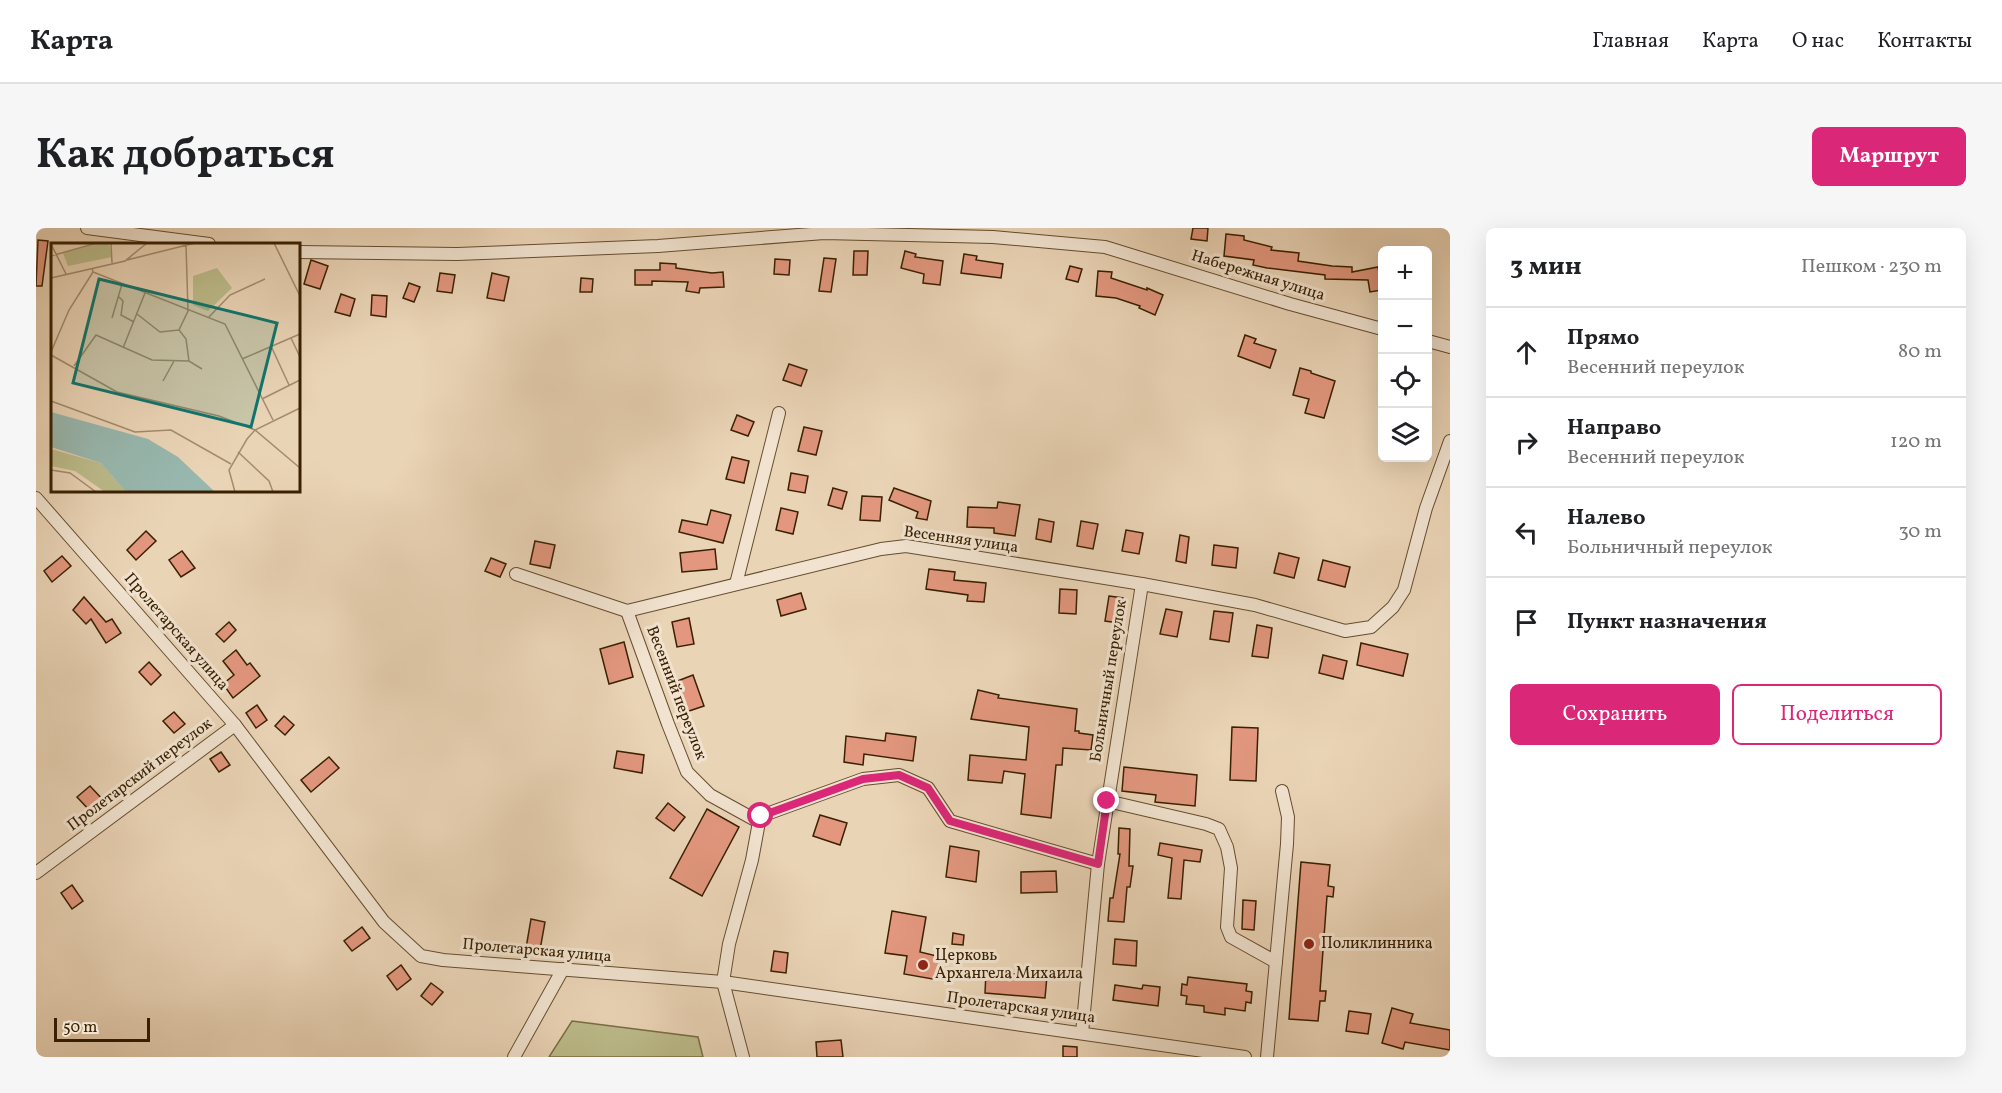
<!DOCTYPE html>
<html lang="ru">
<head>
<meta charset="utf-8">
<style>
  body { margin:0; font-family:Vollkorn,serif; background:#f6f6f6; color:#202124 }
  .controls { position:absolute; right:18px; top:18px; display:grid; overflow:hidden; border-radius:9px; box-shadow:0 6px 24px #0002 }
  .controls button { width:54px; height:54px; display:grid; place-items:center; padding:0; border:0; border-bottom:2px solid #e0e0e0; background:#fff; color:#202124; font:30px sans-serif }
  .scale { position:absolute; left:18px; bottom:15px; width:96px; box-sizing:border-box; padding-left:6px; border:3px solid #392000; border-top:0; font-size:16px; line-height:21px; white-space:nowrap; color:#392000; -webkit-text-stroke:4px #f1e3d0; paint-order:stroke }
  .stop { position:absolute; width:18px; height:18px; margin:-14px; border:4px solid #db2777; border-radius:50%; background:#fff }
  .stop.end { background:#db2777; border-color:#fff; box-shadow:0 2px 6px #0008 }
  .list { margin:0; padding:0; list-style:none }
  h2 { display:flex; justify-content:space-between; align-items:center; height:78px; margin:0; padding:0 24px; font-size:26px }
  h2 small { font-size:20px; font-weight:400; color:#757577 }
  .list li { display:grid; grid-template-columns:39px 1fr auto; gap:18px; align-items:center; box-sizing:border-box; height:90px; padding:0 24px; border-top:2px solid #e0e0e0 }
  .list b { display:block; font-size:22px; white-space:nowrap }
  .list p { margin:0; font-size:20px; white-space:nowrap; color:#757577 }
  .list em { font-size:20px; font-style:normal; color:#757577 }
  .actions { display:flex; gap:12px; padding:18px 24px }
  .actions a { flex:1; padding:14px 0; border:2px solid #db2777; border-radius:9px; text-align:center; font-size:21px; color:#db2777 }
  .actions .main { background:#db2777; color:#fff }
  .icon { flex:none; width:33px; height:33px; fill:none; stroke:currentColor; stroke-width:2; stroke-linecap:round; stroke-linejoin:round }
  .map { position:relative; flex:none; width:1414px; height:829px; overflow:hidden; border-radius:9px }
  header { display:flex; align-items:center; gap:36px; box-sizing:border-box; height:84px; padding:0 30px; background:#fff; border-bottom:2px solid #e0e0e0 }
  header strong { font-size:28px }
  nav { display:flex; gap:33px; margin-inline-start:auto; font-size:21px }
  .intro { display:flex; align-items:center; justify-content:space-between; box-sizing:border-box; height:144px; padding:0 36px }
  h1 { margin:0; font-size:42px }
  .button { padding:15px 27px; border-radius:9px; background:#db2777; color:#fff; font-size:21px; font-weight:700 }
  main { display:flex; gap:36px; padding:0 36px }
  aside { flex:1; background:#fff; border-radius:9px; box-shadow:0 6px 24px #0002 }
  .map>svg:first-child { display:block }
  .green { fill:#bcbb8a; stroke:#7a6e45; stroke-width:1.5 }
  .building { fill:#e2977e; stroke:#392000; stroke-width:1.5 }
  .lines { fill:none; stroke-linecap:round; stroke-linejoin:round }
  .minor-casing { stroke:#654d2e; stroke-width:14 }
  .minor { stroke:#f1e3d0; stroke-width:12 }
  .route { stroke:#db2777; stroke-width:8 }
  .poi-dot { fill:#8f2418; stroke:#f1e3d0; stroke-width:2 }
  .labels { text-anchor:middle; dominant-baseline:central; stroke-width:6; stroke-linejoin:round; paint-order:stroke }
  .street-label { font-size:16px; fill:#392000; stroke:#f1e3d0 }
  .poi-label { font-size:16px; fill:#392000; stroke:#f1e3d0; text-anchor:start }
  .inset-road { fill:none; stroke:#a38c6d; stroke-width:1.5 }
  .view { fill:#0f766e; fill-opacity:0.15; stroke:#0f766e; stroke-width:3 }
  .inset-edge { fill:none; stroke:#392000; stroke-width:3 }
</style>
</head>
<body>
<header>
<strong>Карта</strong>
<nav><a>Главная</a><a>Карта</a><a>О нас</a><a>Контакты</a></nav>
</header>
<div class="intro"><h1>Как добраться</h1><a class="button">Маршрут</a></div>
<main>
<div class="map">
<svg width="1414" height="829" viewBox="0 0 1414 829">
  <rect width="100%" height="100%" fill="#ead4b6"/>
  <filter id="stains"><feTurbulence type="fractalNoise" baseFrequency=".00333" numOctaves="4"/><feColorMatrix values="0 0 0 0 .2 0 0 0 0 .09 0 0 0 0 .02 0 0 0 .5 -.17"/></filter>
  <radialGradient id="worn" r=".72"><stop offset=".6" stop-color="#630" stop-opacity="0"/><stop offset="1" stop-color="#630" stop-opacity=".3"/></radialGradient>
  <polygon class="green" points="536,793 662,809 667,829 513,829"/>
  <g class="building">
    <polygon points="1157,0 1172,0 1171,13 1155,11"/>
    <polygon points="1190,6 1208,8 1208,12 1236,19 1235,22 1263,25 1262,33 1296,38 1316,39 1316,44 1342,39 1346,62 1334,64 1332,52 1289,51 1289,47 1231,40 1217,37 1218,32 1188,28"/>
    <polygon points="2,12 12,13 6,58 0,58"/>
    <polygon points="818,23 832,23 831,47 817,47"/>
    <polygon points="869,23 880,26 879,29 907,33 904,57 887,55 888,46 865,40"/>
    <polygon points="928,26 941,28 940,32 967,36 965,50 925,45"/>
    <polygon points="788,30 800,31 795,64 783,63"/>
    <polygon points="739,31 754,32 753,47 738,46"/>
    <polygon points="275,32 292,38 284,61 268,56"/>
    <polygon points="624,35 640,36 640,40 676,45 687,44 688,59 664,60 663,65 650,63 652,54 616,53 616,57 599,57 599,42 624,42"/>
    <polygon points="1034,38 1046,41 1042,54 1030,51"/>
    <polygon points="1062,43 1076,44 1075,50 1111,62 1111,60 1127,67 1119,87 1103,80 1104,78 1080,70 1060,68"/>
    <polygon points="404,45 419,47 416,65 401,63"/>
    <polygon points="456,45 473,49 468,73 451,70"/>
    <polygon points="545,50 557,51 556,64 544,64"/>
    <polygon points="373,55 384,59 378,74 367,70"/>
    <polygon points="305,66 319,71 314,88 299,84"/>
    <polygon points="336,67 351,68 350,89 335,87"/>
    <polygon points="1209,107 1220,111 1218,115 1240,122 1234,140 1202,128"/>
    <polygon points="753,136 771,142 765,158 747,152"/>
    <polygon points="1264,140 1275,143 1275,145 1299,153 1288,190 1269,185 1273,171 1257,167"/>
    <polygon points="701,187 718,194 712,208 695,202"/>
    <polygon points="768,199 786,203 780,227 762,223"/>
    <polygon points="696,229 713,233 708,255 690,251"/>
    <polygon points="755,245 772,248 769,265 752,262"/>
    <polygon points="797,260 811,264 806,281 792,277"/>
    <polygon points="858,260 895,273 891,292 880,290 882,284 853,272"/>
    <polygon points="826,268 846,269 844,293 824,292"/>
    <polygon points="962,274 984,277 979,308 958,305 958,300 931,299 932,279 961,280"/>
    <polygon points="745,280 762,284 757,306 740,302"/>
    <polygon points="675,282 695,287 687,315 643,304 646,292 671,297"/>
    <polygon points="1003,291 1018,294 1015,314 1000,311"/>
    <polygon points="1045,293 1062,296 1057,321 1041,318"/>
    <polygon points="1090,302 1107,305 1103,326 1086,323"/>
    <polygon points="110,303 120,313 100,332 91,322"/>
    <polygon points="1144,307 1153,309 1150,335 1140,333"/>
    <polygon points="499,313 519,317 514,340 494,336"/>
    <polygon points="1178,317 1202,320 1200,340 1176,337"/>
    <polygon points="679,321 681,341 646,344 644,325"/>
    <polygon points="146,323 159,340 145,349 133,332"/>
    <polygon points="1243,325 1263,330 1258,350 1238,345"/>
    <polygon points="26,328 35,338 16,354 8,343"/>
    <polygon points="455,330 470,336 464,349 449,343"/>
    <polygon points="1287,332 1314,339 1309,359 1282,352"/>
    <polygon points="893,341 919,344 918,352 950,355 948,374 931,373 932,367 890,361"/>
    <polygon points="1024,361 1041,362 1040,386 1023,385"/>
    <polygon points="765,365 770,381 745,388 741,372"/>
    <polygon points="1073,368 1087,370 1083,395 1069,393"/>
    <polygon points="48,369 70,394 76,391 85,405 70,415 55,391 50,396 37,382"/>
    <polygon points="1130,381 1146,384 1141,409 1124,406"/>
    <polygon points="1178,383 1197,385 1193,414 1174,411"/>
    <polygon points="653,390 658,416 641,419 636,394"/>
    <polygon points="193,394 200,402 188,414 180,406"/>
    <polygon points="1221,397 1236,400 1232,430 1216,428"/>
    <polygon points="588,414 597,449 573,456 564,421"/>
    <polygon points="1325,415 1372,426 1367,448 1321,437"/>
    <polygon points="200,422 211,437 214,435 224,448 197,470 187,456 198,447 187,433"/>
    <polygon points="1287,427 1311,433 1307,451 1283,445"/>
    <polygon points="113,434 125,447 115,457 103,444"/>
    <polygon points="657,447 668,478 650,484 639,454"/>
    <polygon points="942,462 963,467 962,470 1041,481 1039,503 1043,503 1043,505 1057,507 1055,522 1027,520 1026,537 1020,537 1015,590 985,586 989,546 968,543 966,555 932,552 934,527 990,532 993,499 935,491"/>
    <polygon points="221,477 231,492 220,500 210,485"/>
    <polygon points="138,484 149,496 138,505 127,493"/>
    <polygon points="248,488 258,497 249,507 239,498"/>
    <polygon points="1196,499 1222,500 1220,553 1194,552"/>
    <polygon points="850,505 880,509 877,533 828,526 827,537 808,534 810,508 849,513"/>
    <polygon points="581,523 608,527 606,545 578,540"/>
    <polygon points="185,524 194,537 183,544 174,531"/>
    <polygon points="293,529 303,540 275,564 265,552"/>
    <polygon points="1088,539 1161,547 1159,578 1119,574 1120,567 1086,563"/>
    <polygon points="54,558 68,573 55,584 41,569"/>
    <polygon points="632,575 649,589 638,603 620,590"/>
    <polygon points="671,581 703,599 666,668 634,650"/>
    <polygon points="784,587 811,595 804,617 777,608"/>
    <polygon points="1083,600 1094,601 1093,638 1097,638 1094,659 1091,659 1088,694 1072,693 1074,670 1077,670 1084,626 1082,626"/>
    <polygon points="1124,615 1166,622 1164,634 1148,632 1145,671 1132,670 1136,630 1122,627"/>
    <polygon points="914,618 943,623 940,654 910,649"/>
    <polygon points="1265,634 1294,637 1292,658 1298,659 1297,669 1291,668 1284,763 1290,763 1289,773 1284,773 1282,793 1253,791"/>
    <polygon points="1020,643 1021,664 985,665 985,644"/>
    <polygon points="36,657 47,673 36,681 25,665"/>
    <polygon points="1207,672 1220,673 1218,702 1206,701"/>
    <polygon points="856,683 890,689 884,724 905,729 902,752 868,746 871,728 849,725"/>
    <polygon points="495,691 509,694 504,722 490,720"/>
    <polygon points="326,699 334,710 316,723 308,713"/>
    <polygon points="917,705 928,707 927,717 916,716"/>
    <polygon points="1079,711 1101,713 1100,738 1077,736"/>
    <polygon points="738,723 752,725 750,745 735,743"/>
    <polygon points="365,737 375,751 361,762 351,748"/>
    <polygon points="950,744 1011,748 1009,770 949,765"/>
    <polygon points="1152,749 1211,756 1210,763 1216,764 1215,775 1210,774 1209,783 1189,780 1189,787 1168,784 1168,778 1150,776 1151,768 1145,767 1146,756 1151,757"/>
    <polygon points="395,755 407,764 396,777 385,768"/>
    <polygon points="1079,757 1106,761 1107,757 1124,759 1122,778 1077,772"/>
    <polygon points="1356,780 1377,786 1374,795 1414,802 1414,822 1369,814 1367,821 1346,815"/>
    <polygon points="1313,783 1335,786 1332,806 1310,803"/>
    <polygon points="805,812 807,829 781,829 780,814"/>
    <polygon points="1027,818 1041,819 1041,829 1027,829"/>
  </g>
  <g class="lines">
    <defs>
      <g id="minor">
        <polyline points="51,0 173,16"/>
        <polyline points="262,24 421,26 622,18 788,5 957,9 1069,19 1254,76 1346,101"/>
        <polyline points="1392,113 1414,119"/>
        <polyline points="0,270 199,497 348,694 385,728 407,732 687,754 1209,829"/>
        <polyline points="480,346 591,383 845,321 870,318 1106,356 1219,377 1309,403 1335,399 1357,379 1368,362 1390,280 1414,213"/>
        <polyline points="700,356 743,185"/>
        <polyline points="591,383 632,496 651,544 674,567 723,594 716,632 693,716 687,754 707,829"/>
        <polyline points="1071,573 1170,596 1183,601 1191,619 1195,640 1191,699 1195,709 1240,734"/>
        <polyline points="723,594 725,588 827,551 863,547 892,560 914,593 1062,636"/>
        <polyline points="0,645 199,497"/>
        <polyline points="1046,805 1062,636 1106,356"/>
        <polyline points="478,829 527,741"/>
        <polyline points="1231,829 1251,616 1252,589 1246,563"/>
      </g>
    </defs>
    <use href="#minor" class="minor-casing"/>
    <use href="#minor" class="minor"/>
  </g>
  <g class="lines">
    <polyline class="route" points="725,588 827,551 863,547 892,560 914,593 1062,636 1071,573"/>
  </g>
  <g class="poi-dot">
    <circle cx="1273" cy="716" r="6"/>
    <circle cx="887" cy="737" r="6"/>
  </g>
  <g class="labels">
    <g class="street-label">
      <text transform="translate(1222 48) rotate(17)">Набережная улица</text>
      <text transform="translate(925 312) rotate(8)">Весенняя улица</text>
      <text transform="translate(140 404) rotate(49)">Пролетарская улица</text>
      <text transform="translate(1073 453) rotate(-81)">Больничный переулок</text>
      <text transform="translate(640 465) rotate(69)">Весенний переулок</text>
      <text transform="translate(104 547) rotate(-37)">Пролетарский переулок</text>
      <text transform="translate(501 723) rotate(5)">Пролетарская улица</text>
      <text transform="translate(985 780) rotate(8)">Пролетарская улица</text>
    </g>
    <g class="poi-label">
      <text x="1285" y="716">Поликлинника</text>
      <text x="899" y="728">Церковь<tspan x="899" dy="18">Архангела Михаила</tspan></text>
    </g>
  </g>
  <g transform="translate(15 15)">
    <rect width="249" height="249" fill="#ead4b6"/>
    <path d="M50,0H58L61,14L17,23L12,10ZM166,25L181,45L157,68L142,62V33ZM0,206L50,220L75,249H54L24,228L0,223Z" fill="#bcbb8a"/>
    <path d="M0,169L97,196L127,214L164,249H75L50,220L0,204Z" fill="#98b8af"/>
    <path class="inset-road" d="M60,0L61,20M223,0L249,53M0,1L15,31M135,2L137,68L128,87L135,96L138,118M0,13L46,0M76,17L144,0M41,25L42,29L174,81L222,177M0,35L74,18L96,0M67,53L72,58L70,72L83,79M86,71L109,89L128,87M61,75L71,41M157,75L179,52L214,36M240,95L249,114M220,103L238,142M72,105L94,50M0,109L18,67L42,29M0,112L66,149L168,173L204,187L249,225M191,116L249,91M23,123L45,92L101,117L138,118L151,126M112,138L123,118M211,156L249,137M0,158L84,189L120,187L180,221M187,209L218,238L222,249M0,227L19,230L45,249M184,249L178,227L196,196L204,187L249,165"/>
    <path class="view" d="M48,36L226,80L200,184L22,140Z"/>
    <rect width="249" height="249" class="inset-edge"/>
  </g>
  <rect width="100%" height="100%" filter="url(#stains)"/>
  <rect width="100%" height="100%" fill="url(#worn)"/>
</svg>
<div class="controls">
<button>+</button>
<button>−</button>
<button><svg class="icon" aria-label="locate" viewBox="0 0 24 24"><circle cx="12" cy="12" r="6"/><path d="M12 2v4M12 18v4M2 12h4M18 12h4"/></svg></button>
<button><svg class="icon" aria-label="layers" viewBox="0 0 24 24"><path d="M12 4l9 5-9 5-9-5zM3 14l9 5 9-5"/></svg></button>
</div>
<div class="scale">50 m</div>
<div class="stop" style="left:725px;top:588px"></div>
<div class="stop end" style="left:1071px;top:573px"></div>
</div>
<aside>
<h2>3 мин<small>Пешком · 230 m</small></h2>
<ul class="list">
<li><svg class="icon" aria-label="ahead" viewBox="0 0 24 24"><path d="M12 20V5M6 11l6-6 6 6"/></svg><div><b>Прямо</b><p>Весенний переулок</p></div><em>80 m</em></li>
<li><svg class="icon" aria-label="right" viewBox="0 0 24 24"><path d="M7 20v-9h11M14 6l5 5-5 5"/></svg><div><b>Направо</b><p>Весенний переулок</p></div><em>120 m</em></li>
<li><svg class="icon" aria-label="left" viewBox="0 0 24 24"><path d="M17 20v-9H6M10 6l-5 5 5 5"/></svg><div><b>Налево</b><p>Больничный переулок</p></div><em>30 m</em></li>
<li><svg class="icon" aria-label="arrive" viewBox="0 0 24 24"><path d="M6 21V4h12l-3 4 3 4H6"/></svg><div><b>Пункт назначения</b></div></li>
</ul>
<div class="actions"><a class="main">Сохранить</a><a>Поделиться</a></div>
</aside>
</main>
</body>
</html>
